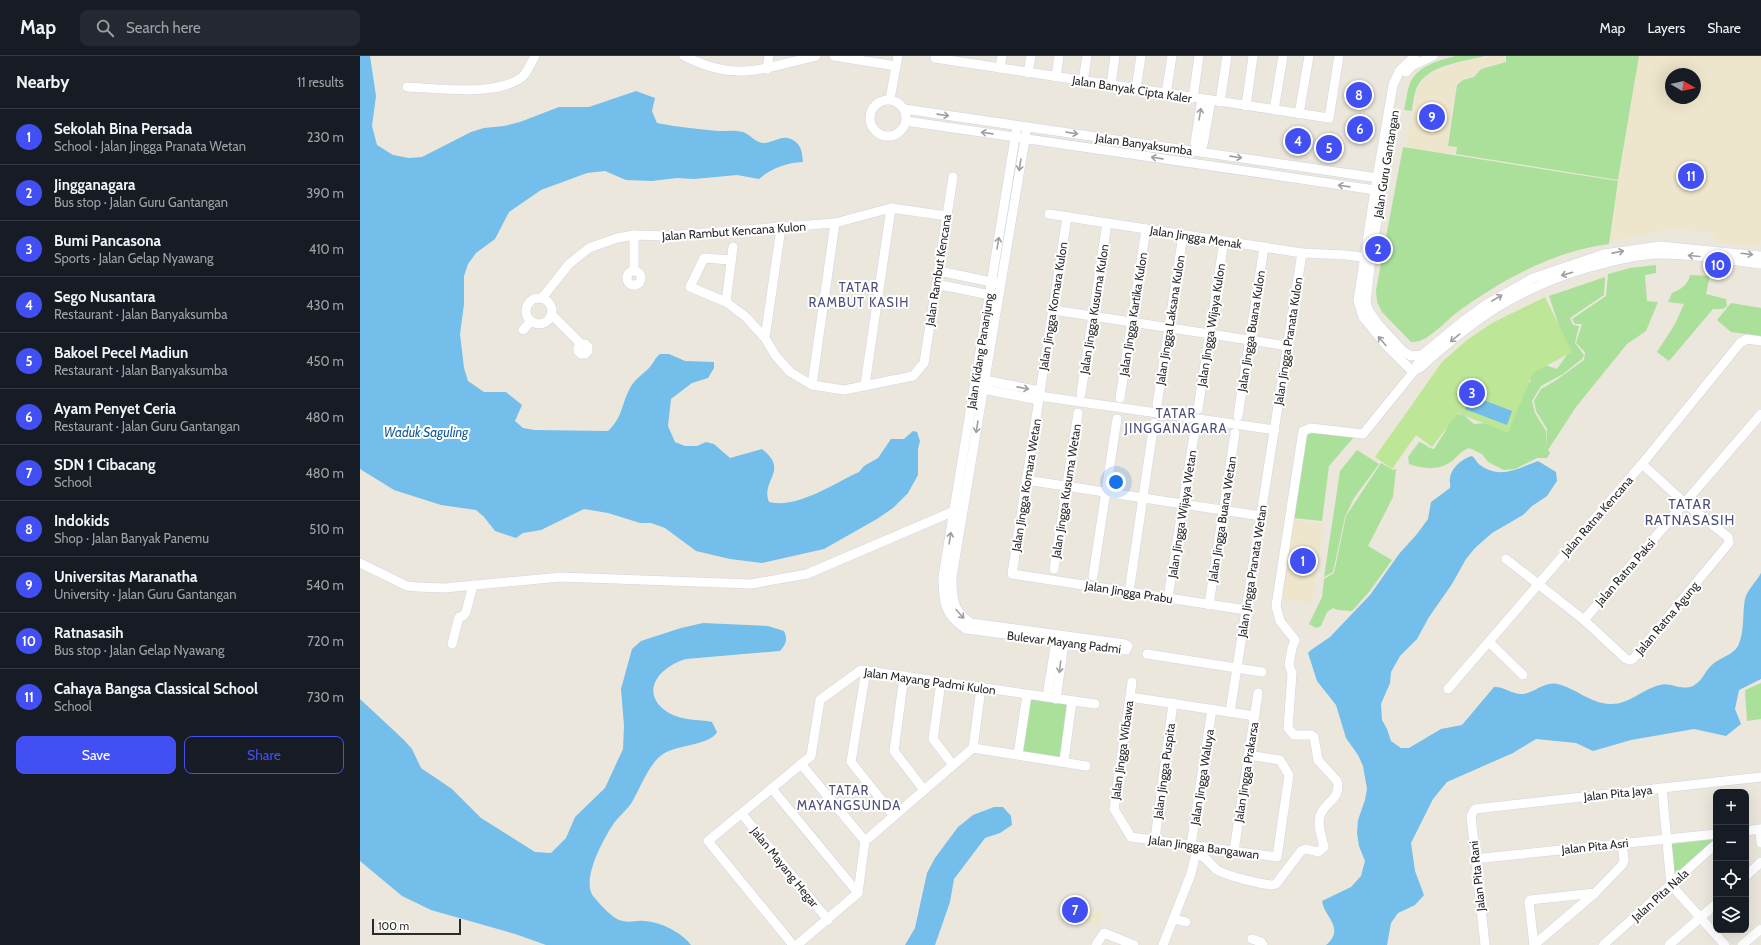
<!DOCTYPE html>
<html lang="en">
<head>
<meta charset="utf-8">
<style>
  body { margin:0; font-family:Cabin,sans-serif; background:#242831; color:#f1f3f6 }
  .controls { position:absolute; right:12px; bottom:12px; display:grid; overflow:hidden; border-radius:8px; box-shadow:0 4px 16px #0002 }
  .controls button { width:36px; height:36px; display:grid; place-items:center; padding:0; border:0; border-bottom:1px solid #363941; background:#171b24; color:#f1f3f6; font:20px sans-serif }
  .compass { position:absolute; left:1305px; top:12px; width:36px; height:36px; border-radius:50%; background:#171b24; box-shadow:0 4px 16px #0002; rotate:99deg }
  .scale { position:absolute; left:12px; bottom:10px; width:89px; box-sizing:border-box; padding-left:4px; border:2px solid #2a2a2a; border-top:0; font-size:11px; line-height:14px; white-space:nowrap; color:#2a2a2a; -webkit-text-stroke:3px #fff; paint-order:stroke }
  .you { position:absolute; left:756px; top:426px; width:14px; height:14px; margin:-10px; border:3px solid #fff; border-radius:50%; background:#1a73e8; box-shadow:0 0 0 6px #1a73e833 }
  .badge { display:grid; place-items:center; width:26px; height:26px; border-radius:50%; background:#4250f3; color:#fff; font-size:13px; font-weight:700 }
  .pin { position:absolute; translate:-50% -50%; border:2px solid #fff; box-shadow:0 1px 4px #0006 }
  .list { margin:0; padding:0; list-style:none }
  h2 { display:flex; justify-content:space-between; align-items:center; height:52px; margin:0; padding:0 16px; font-size:17px }
  h2 small { font-size:13px; font-weight:400; color:#9ea1a6 }
  .list li { display:grid; grid-template-columns:26px 1fr auto; gap:12px; align-items:center; box-sizing:border-box; height:56px; padding:0 16px; border-top:1px solid #363941 }
  .list b { display:block; font-size:15px; white-space:nowrap }
  .list p { margin:0; font-size:13px; white-space:nowrap; color:#9ea1a6 }
  .list em { font-size:13px; font-style:normal; color:#9ea1a6 }
  .actions { display:flex; gap:8px; padding:12px 16px }
  .actions a { flex:1; padding:9px 0; border:1px solid #4250f3; border-radius:8px; text-align:center; font-size:14px; color:#4250f3 }
  .actions .main { background:#4250f3; color:#fff }
  .icon { flex:none; width:22px; height:22px; fill:none; stroke:currentColor; stroke-width:2; stroke-linecap:round; stroke-linejoin:round }
  .map { position:relative; flex:none; width:1401px; height:889px; overflow:hidden }
  header { display:flex; align-items:center; gap:24px; box-sizing:border-box; height:56px; padding:0 20px; background:#171b24; border-bottom:1px solid #363941 }
  header strong { font-size:19px }
  nav { display:flex; gap:22px; margin-inline-start:auto; font-size:14px }
  .search { width:280px; height:36px; background:#242831; display:flex; align-items:center; gap:10px; box-sizing:border-box; padding:0 14px; border-radius:8px; color:#9ea1a6; font-size:15px }
  main { display:flex }
  aside { flex:1; background:#171b24 }
  .map>svg:first-child { display:block }
  .education { fill:#ede6cc; fill-rule:evenodd }
  .green { fill:#abe09b }
  .pitch { fill:#bde797 }
  .water { fill:#73beea }
  .lines { fill:none; stroke-linecap:round; stroke-linejoin:round }
  .minor-casing { stroke:#d2d3e2; stroke-width:10 }
  .minor { stroke:#fff; stroke-width:9 }
  .oneway { stroke:#9f9f9f }
  .labels { text-anchor:middle; dominant-baseline:central; stroke-width:4; stroke-linejoin:round; paint-order:stroke }
  .street-label { font-size:12px; fill:#2a2a2a; stroke:#fff }
  .neighbourhood-label { font-size:13px; letter-spacing:1px; fill:#4c4f79; stroke:#fff }
  .water-label { font-size:13px; font-style:italic; fill:#125b96; stroke:#fff }
  .quarter-label { font-size:14px; letter-spacing:1px; fill:#4c4f79; stroke:#fff }
</style>
</head>
<body>
<header>
<strong>Map</strong>
<div class="search"><svg class="icon" aria-label="search" viewBox="0 0 24 24"><circle cx="10" cy="10" r="6"/><path d="M15 15l6 6"/></svg>Search here</div>
<nav><a>Map</a><a>Layers</a><a>Share</a></nav>
</header>
<main>
<aside>
<h2>Nearby<small>11 results</small></h2>
<ul class="list">
<li><span class="badge">1</span><div><b>Sekolah Bina Persada</b><p>School · Jalan Jingga Pranata Wetan</p></div><em>230 m</em></li>
<li><span class="badge">2</span><div><b>Jingganagara</b><p>Bus stop · Jalan Guru Gantangan</p></div><em>390 m</em></li>
<li><span class="badge">3</span><div><b>Bumi Pancasona</b><p>Sports · Jalan Gelap Nyawang</p></div><em>410 m</em></li>
<li><span class="badge">4</span><div><b>Sego Nusantara</b><p>Restaurant · Jalan Banyaksumba</p></div><em>430 m</em></li>
<li><span class="badge">5</span><div><b>Bakoel Pecel Madiun</b><p>Restaurant · Jalan Banyaksumba</p></div><em>450 m</em></li>
<li><span class="badge">6</span><div><b>Ayam Penyet Ceria</b><p>Restaurant · Jalan Guru Gantangan</p></div><em>480 m</em></li>
<li><span class="badge">7</span><div><b>SDN 1 Cibacang</b><p>School</p></div><em>480 m</em></li>
<li><span class="badge">8</span><div><b>Indokids</b><p>Shop · Jalan Banyak Panemu</p></div><em>510 m</em></li>
<li><span class="badge">9</span><div><b>Universitas Maranatha</b><p>University · Jalan Guru Gantangan</p></div><em>540 m</em></li>
<li><span class="badge">10</span><div><b>Ratnasasih</b><p>Bus stop · Jalan Gelap Nyawang</p></div><em>720 m</em></li>
<li><span class="badge">11</span><div><b>Cahaya Bangsa Classical School</b><p>School</p></div><em>730 m</em></li>
</ul>
<div class="actions"><a class="main">Save</a><a>Share</a></div>
</aside>
<div class="map">
<svg width="1401" height="889" viewBox="0 0 1401 889">
  <rect width="100%" height="100%" fill="#ece7dc"/>
  <g class="education">
    <polygon points="1130,0 1144,0 1145,5 1121,12 1113,20 1103,23 1096,28 1087,90 1095,92 1094,98 1046,91 1058,32 1070,18 1084,12"/>
    <path d="M1279,0H1401V183L1398,191L1356,186L1353,177L1312,173L1250,185ZM1311,18H1335V42H1311Z"/>
    <polygon points="933,463 964,468 952,547 922,543"/>
    <polygon points="711,839 716,842 713,849 734,858 736,854 744,857 738,870 704,855"/>
  </g>
  <g class="green">
    <path d="M1095,0H1125C1103,6 1069,8 1057,31C1054,38 1053,48 1052,55L1044,54C1046,46 1047,35 1050,27C1058,9 1079,5 1095,0Z"/>
    <polygon points="1146,0 1279,0 1258,124 1096,98 1097,91 1088,90 1097,29 1103,24 1114,21 1121,13 1146,6"/>
    <path d="M1043,91L1258,125L1249,188C1194,195 1143,223 1099,255C1086,264 1067,288 1051,286L1022,256L1017,246L1016,234Z"/>
    <path d="M1296,209V217L1285,219L1287,245L1298,246L1286,275L1267,288L1216,351L1188,394L1190,397L1187,402H1177L1155,413L1144,414L1128,406L1122,398L1109,392C1101,395 1098,400 1092,405C1079,415 1064,413 1049,408L1048,401L1059,386C1065,387 1067,392 1074,393L1086,374L1091,357L1104,359L1114,368L1125,367L1171,325L1167,318L1182,308L1197,313L1208,297L1189,240L1245,221L1244,239L1210,262L1213,269L1219,270L1215,287L1224,299L1222,303L1203,318L1181,330L1172,345L1175,357L1186,375V390L1187,373L1176,355L1174,345L1181,333L1195,325L1224,304L1225,296L1216,287L1222,268H1215L1212,263L1246,240L1248,218L1270,212Z"/>
    <path d="M1330,219L1350,220L1346,238L1366,243L1367,250L1363,253H1353L1309,305L1297,296L1315,268L1324,248L1308,246L1312,237C1321,233 1328,229 1330,219Z"/>
    <polygon points="1371,247 1401,252 1401,280 1371,276 1357,264"/>
    <polygon points="951,375 994,381 969,410 962,465 933,462 945,382"/>
    <polygon points="997,394 1019,408 994,442 985,461 973,516 964,521 980,415"/>
    <polygon points="1021,407 1033,414 1036,413 1033,441 1008,490 1032,504 1009,536 992,555 978,554 973,552 967,556 961,570 956,572 949,568 962,541 964,523 974,517 986,460"/>
    <polygon points="1401,627 1401,663 1387,665 1385,634"/>
    <polygon points="669,642 709,648 701,703 661,698"/>
    <polygon points="1356,783 1315,821 1311,788"/>
  </g>
  <polygon class="pitch" points="1185,241 1212,296 1173,317 1148,377 1098,357 1072,391 1056,379 1032,413 1015,401 1082,306 1107,284 1132,267"/>
  <g class="water">
    <path d="M0,0H10L16,40L12,70L17,89L33,99L49,102L62,101L111,76L124,72L144,70L160,66L199,51H229L276,35L295,42L292,55L297,67C317,71 338,73 358,75C366,75 376,74 383,76C391,79 395,87 405,87C415,86 421,79 431,83C442,88 442,97 443,106C426,107 412,112 399,123L377,119L334,123L317,122L292,125L266,124L245,115L227,117L181,134L149,156L135,183L116,197L108,208L104,220V248L100,278L104,312L108,325L124,336H146L162,349L155,365L163,372L174,374L248,375C263,361 261,349 270,332C275,323 282,319 289,312C293,308 294,303 300,298H309L325,305L354,306V312L348,322L332,327L311,343L308,370L315,386L325,390H337L346,386L354,388L370,402L402,393C430,415 400,424 409,446C437,453 473,428 499,416L504,410L518,402L531,383H544L553,375L557,376L560,385L558,393V419L548,437L533,452L517,463L464,493L402,507L370,503L336,495L305,472L291,467H280L248,457L224,453L181,474L163,477L156,482L135,475L124,461L116,454L81,449L34,434L0,413Z"/>
    <polygon points="1110,339 1152,355 1147,369 1105,353"/>
    <path d="M1112,400C1116,403 1117,407 1120,409C1140,424 1159,412 1178,405L1196,416L1197,425L1187,440L1172,450L1163,459L1132,477L1115,492L1106,503L1092,528L1069,561L1057,583L1040,600L1031,616L1030,627L1021,648L1022,664L1027,673L1031,685L1041,692H1049L1081,673L1102,669L1134,631C1143,630 1150,637 1160,638C1173,639 1183,625 1197,628C1216,632 1229,647 1250,648C1269,649 1282,633 1300,629C1311,626 1319,635 1333,630C1343,625 1345,614 1353,608C1360,602 1374,598 1378,590C1385,575 1382,558 1385,543C1387,534 1397,525 1401,517V623L1379,634L1375,653L1381,668L1366,680L1334,673L1271,684L1233,695L1216,687L1176,683L1153,697L1087,726L1073,743L1051,787L1055,815L1064,839L1055,849L1038,857L1031,867L1027,889H966C986,872 964,861 962,845L991,831L1001,820L1005,805L999,790L997,777L998,764L1005,744L1007,733L1003,710L998,699L986,682L976,649L957,625L948,597L951,594L970,581L1010,539L1039,498L1057,478L1068,463L1071,446L1090,432C1091,428 1089,425 1090,422C1091,412 1103,402 1112,400Z"/>
    <path d="M343,567L408,570L424,575C428,584 426,588 420,595L326,603C298,611 278,638 309,657C322,665 339,663 352,666L357,676C351,689 316,689 303,698C289,707 280,733 272,746C267,754 259,760 254,767C244,782 221,823 233,840C240,848 252,863 263,865C270,867 277,864 284,865C301,866 321,876 331,889H186L155,878L71,854L42,840L0,805V643L44,684L52,693L61,712L92,733L121,762L175,796L191,797L206,782L215,761L245,732L263,693L264,670L261,633L272,593L281,585L321,572Z"/>
    <polygon points="634,751 643,751 651,760 652,769 640,777 625,782 594,823 590,846 575,889 545,889 555,872 567,817 575,802 598,771 613,759"/>
  </g>
  <g class="lines">
    <defs>
      <g id="minor">
        <path d="M324,0C378,27 403,12 456,0"/>
        <polyline points="474,0 536,10"/>
        <path d="M1055,0L1040,14L1033,29L1015,134L998,245L1003,261L1025,288L1049,312L1055,314L1061,311C1115,262 1158,232 1230,211C1253,205 1278,198 1302,198C1335,198 1368,204 1401,208"/>
        <polyline points="575,2 969,62 979,0"/>
        <polyline points="640,12 642,0"/>
        <polyline points="407,13 409,0"/>
        <polyline points="1046,16 1052,10 1073,0"/>
        <polyline points="668,17 671,0"/>
        <polyline points="696,21 699,0"/>
        <polyline points="723,25 727,0"/>
        <polyline points="751,29 755,0"/>
        <path d="M47,31C77,32 137,41 162,21C168,16 171,7 175,0"/>
        <polyline points="776,33 781,0"/>
        <polyline points="806,38 812,0"/>
        <polyline points="833,42 839,0"/>
        <polyline points="530,43 538,0"/>
        <circle cx="528" cy="62" r="18"/>
        <polyline points="860,46 867,0"/>
        <polyline points="886,50 893,0"/>
        <polyline points="544,53 1025,123"/>
        <polyline points="914,54 923,0"/>
        <polyline points="939,58 949,0"/>
        <polyline points="1034,58 1011,202 1006,247 1009,255 1018,268 1043,295 1051,300 1062,299"/>
        <polyline points="546,65 1022,135"/>
        <path d="M657,70L583,521C583,545 584,559 606,573L766,594L768,590L765,588L611,567C592,555 592,541 592,521L667,71"/>
        <polyline points="838,95 843,89 851,44"/>
        <polyline points="838,95 835,87 842,43"/>
        <polyline points="689,158 942,197 986,199 1010,202"/>
        <polyline points="707,161 652,518 886,554"/>
        <polyline points="274,179 274,214"/>
        <polyline points="373,191 366,246 386,261 405,282 415,299 430,316 452,329 484,334 553,320 564,307 593,121"/>
        <circle cx="274" cy="222" r="7"/>
        <polyline points="579,215 636,227"/>
        <polyline points="576,228 635,240"/>
        <circle cx="179" cy="255" r="13"/>
        <polyline points="182,242 209,208 229,192 257,182 274,179 306,180 475,167 531,152 587,160"/>
        <polyline points="366,246 330,231 344,202 371,204"/>
        <polyline points="693,254 928,290"/>
        <polyline points="191,258 221,288 225,288 228,291 228,295 225,298 221,298 218,295 218,291 221,288"/>
        <polyline points="163,274 171,265"/>
        <polyline points="405,282 421,172"/>
        <polyline points="619,323 680,335"/>
        <polyline points="452,329 475,167"/>
        <polyline points="505,329 531,152"/>
        <polyline points="617,332 679,344"/>
        <polyline points="721,338 747,167"/>
        <polyline points="679,340 915,374"/>
        <polyline points="760,342 786,173"/>
        <polyline points="797,349 823,179"/>
        <polyline points="838,353 864,185"/>
        <polyline points="878,360 904,191"/>
        <polyline points="666,424 901,460"/>
        <polyline points="1146,503 1224,564 1266,603 1270,604 1273,603 1369,487 1368,481 1325,447 1282,408"/>
        <polyline points="0,507 47,530 57,531 84,532 201,521 391,528 447,518 594,455"/>
        <polyline points="694,513 718,357"/>
        <polyline points="733,520 757,363"/>
        <polyline points="769,536 794,367"/>
        <polyline points="808,542 835,373"/>
        <polyline points="849,549 875,377"/>
        <polyline points="1224,564 1401,358"/>
        <polyline points="1129,586 1163,619"/>
        <polyline points="92,588 99,561 103,560 106,556 113,529"/>
        <polyline points="787,598 902,616"/>
        <polyline points="506,614 491,706 534,760"/>
        <polyline points="544,620 534,695 564,734"/>
        <polyline points="581,626 573,683 593,709"/>
        <polyline points="772,626 754,753 771,781 917,801 929,719 920,704 888,699"/>
        <polyline points="1088,633 1282,408 1380,287 1387,283 1401,285"/>
        <polyline points="687,641 697,579"/>
        <polyline points="770,641 895,660"/>
        <polyline points="696,643 705,580"/>
        <polyline points="870,656 942,197"/>
        <polyline points="613,692 621,632"/>
        <polyline points="658,698 667,639"/>
        <polyline points="704,705 712,645"/>
        <polyline points="441,708 505,785"/>
        <polyline points="1302,732 1311,829 1365,889"/>
        <polyline points="413,734 498,837"/>
        <polyline points="382,758 468,864"/>
        <polyline points="1400,773 1401,787"/>
        <polyline points="1386,775 1401,773"/>
        <polyline points="795,783 813,647"/>
        <polyline points="831,789 852,653"/>
        <polyline points="874,795 898,637"/>
        <polyline points="1114,803 1356,778"/>
        <polyline points="1386,820 1401,806"/>
        <polyline points="814,863 826,866"/>
        <polyline points="892,883 901,886 903,889"/>
        <polyline points="433,889 348,785 451,700 460,644 501,614 735,648"/>
        <polyline points="437,889 498,837 505,785 613,692 726,710"/>
        <polyline points="736,889 744,877 774,889"/>
        <path d="M803,889L831,818L835,801L837,799C846,799 850,809 857,814C867,820 900,828 912,829L916,828L941,795L946,793L958,796L964,791C962,781 957,770 960,760C964,746 982,743 977,725L958,704L954,681L951,679H934L928,672L932,617L929,609L932,592L935,584L920,565L916,550L943,375L951,372L1003,378L1055,314L1062,299L1102,266L1127,248L1173,222L1244,198L1300,190L1401,200"/>
        <polyline points="1125,889 1111,760 1115,753 1401,721"/>
        <polyline points="1174,889 1235,837 1262,809 1264,804 1262,788"/>
        <polyline points="1174,889 1169,846 1170,844 1235,837"/>
        <polyline points="1243,889 1356,788"/>
        <polyline points="1309,889 1356,848"/>
        <polyline points="1382,889 1401,873"/>
      </g>
    </defs>
    <use href="#minor" class="minor-casing"/>
    <use href="#minor" class="minor"/>
  </g>
  <defs><path id="oneway-shaft" d="M-6 0H5M1.5-3L5.5 0L1.5 3" fill="none" stroke-width="1.6" stroke-linecap="round" stroke-linejoin="round"/></defs>
  <g class="oneway">
    <use href="#oneway-shaft" transform="translate(840 58) rotate(-81)"/>
    <use href="#oneway-shaft" transform="translate(583 59) rotate(8)"/>
    <use href="#oneway-shaft" transform="translate(627 77) rotate(-172)"/>
    <use href="#oneway-shaft" transform="translate(712 77) rotate(8)"/>
    <use href="#oneway-shaft" transform="translate(876 101) rotate(8)"/>
    <use href="#oneway-shaft" transform="translate(797 102) rotate(-172)"/>
    <use href="#oneway-shaft" transform="translate(660 109) rotate(99)"/>
    <use href="#oneway-shaft" transform="translate(984 130) rotate(-172)"/>
    <use href="#oneway-shaft" transform="translate(638 187) rotate(-81)"/>
    <use href="#oneway-shaft" transform="translate(1258 196) rotate(-11)"/>
    <use href="#oneway-shaft" transform="translate(1387 198) rotate(7)"/>
    <use href="#oneway-shaft" transform="translate(1334 200) rotate(-175)"/>
    <use href="#oneway-shaft" transform="translate(1207 218) rotate(164)"/>
    <use href="#oneway-shaft" transform="translate(1137 242) rotate(-30)"/>
    <use href="#oneway-shaft" transform="translate(1095 282) rotate(140)"/>
    <use href="#oneway-shaft" transform="translate(1022 285) rotate(-130)"/>
    <use href="#oneway-shaft" transform="translate(663 332) rotate(11)"/>
    <use href="#oneway-shaft" transform="translate(617 371) rotate(99)"/>
    <use href="#oneway-shaft" transform="translate(590 482) rotate(-81)"/>
    <use href="#oneway-shaft" transform="translate(600 558) rotate(48)"/>
    <use href="#oneway-shaft" transform="translate(700 611) rotate(97)"/>
  </g>
  <g class="labels">
    <g class="street-label">
      <text transform="translate(772 33) rotate(9)">Jalan Banyak Cipta Kaler</text>
      <text transform="translate(784 88) rotate(8)">Jalan Banyaksumba</text>
      <text transform="translate(1026 108) rotate(-81)">Jalan Guru Gantangan</text>
      <text transform="translate(374 175) rotate(-4)">Jalan Rambut Kencana Kulon</text>
      <text transform="translate(836 181) rotate(9)">Jalan Jingga Menak</text>
      <text transform="translate(578 214) rotate(-81)">Jalan Rambut Kencana</text>
      <text transform="translate(693 250) rotate(-81)">Jalan Jingga Komara Kulon</text>
      <text transform="translate(734 253) rotate(-81)">Jalan Jingga Kusuma Kulon</text>
      <text transform="translate(773 258) rotate(-81)">Jalan Jingga Kartika Kulon</text>
      <text transform="translate(810 264) rotate(-81)">Jalan Jingga Laksana Kulon</text>
      <text transform="translate(851 269) rotate(-81)">Jalan Jingga Wijaya Kulon</text>
      <text transform="translate(891 275) rotate(-81)">Jalan Jingga Buana Kulon</text>
      <text transform="translate(928 285) rotate(-81)">Jalan Jingga Pranata Kulon</text>
      <text transform="translate(620 295) rotate(-81)">Jalan Kidang Pananjung</text>
      <text transform="translate(666 429) rotate(-81)">Jalan Jingga Komara Wetan</text>
      <text transform="translate(706 435) rotate(-81)">Jalan Jingga Kusuma Wetan</text>
      <text transform="translate(822 458) rotate(-81)">Jalan Jingga Wijaya Wetan</text>
      <text transform="translate(1237 460) rotate(-49)">Jalan Ratna Kencana</text>
      <text transform="translate(862 463) rotate(-81)">Jalan Jingga Buana Wetan</text>
      <text transform="translate(892 515) rotate(-81)">Jalan Jingga Pranata Wetan</text>
      <text transform="translate(1265 516) rotate(-49)">Jalan Ratna Paksi</text>
      <text transform="translate(769 536) rotate(9)">Jalan Jingga Prabu</text>
      <text transform="translate(1307 562) rotate(-50)">Jalan Ratna Agung</text>
      <text transform="translate(704 586) rotate(7)">Bulevar Mayang Padmi</text>
      <text transform="translate(570 625) rotate(8)">Jalan Mayang Padmi Kulon</text>
      <text transform="translate(762 694) rotate(-82)">Jalan Jingga Wibawa</text>
      <text transform="translate(804 715) rotate(-82)">Jalan Jingga Puspita</text>
      <text transform="translate(886 716) rotate(-81)">Jalan Jingga Prakarsa</text>
      <text transform="translate(842 721) rotate(-81)">Jalan Jingga Waluya</text>
      <text transform="translate(1258 737) rotate(-6)">Jalan Pita Jaya</text>
      <text transform="translate(1235 790) rotate(-6)">Jalan Pita Asri</text>
      <text transform="translate(844 791) rotate(8)">Jalan Jingga Bangawan</text>
      <text transform="translate(425 811) rotate(51)">Jalan Mayang Hegar</text>
      <text transform="translate(1117 820) rotate(-96)">Jalan Pita Rani</text>
      <text transform="translate(1300 839) rotate(-42)">Jalan Pita Nala</text>
    </g>
    <g class="neighbourhood-label">
      <text x="499" y="231">TATAR<tspan x="499" dy="15">RAMBUT KASIH</tspan></text>
      <text x="816" y="357">TATAR<tspan x="816" dy="15">JINGGANAGARA</tspan></text>
      <text x="489" y="734">TATAR<tspan x="489" dy="15">MAYANGSUNDA</tspan></text>
    </g>
    <g class="water-label">
      <text x="66" y="376">Waduk Saguling</text>
    </g>
    <g class="quarter-label">
      <text x="1330" y="448">TATAR<tspan x="1330" dy="16">RATNASASIH</tspan></text>
    </g>
  </g>
</svg>
<div class="controls">
<button>+</button>
<button>−</button>
<button><svg class="icon" aria-label="locate" viewBox="0 0 24 24"><circle cx="12" cy="12" r="6"/><path d="M12 2v4M12 18v4M2 12h4M18 12h4"/></svg></button>
<button><svg class="icon" aria-label="layers" viewBox="0 0 24 24"><path d="M12 4l9 5-9 5-9-5zM3 14l9 5 9-5"/></svg></button>
</div>
<svg class="compass" viewBox="-18 -18 36 36"><path d="M0-13l5 13h-10z" fill="#e53935"/><path d="M0 13l5-13h-10z" fill="#9ea1a6"/></svg>
<div class="scale">100 m</div>
<div class="you"></div>
<div class="pin badge" style="left:943px;top:505px">1</div>
<div class="pin badge" style="left:1018px;top:193px">2</div>
<div class="pin badge" style="left:1112px;top:337px">3</div>
<div class="pin badge" style="left:938px;top:85px">4</div>
<div class="pin badge" style="left:969px;top:92px">5</div>
<div class="pin badge" style="left:1000px;top:73px">6</div>
<div class="pin badge" style="left:715px;top:854px">7</div>
<div class="pin badge" style="left:999px;top:39px">8</div>
<div class="pin badge" style="left:1072px;top:61px">9</div>
<div class="pin badge" style="left:1358px;top:209px">10</div>
<div class="pin badge" style="left:1331px;top:120px">11</div>
</div>
</main>
</body>
</html>
